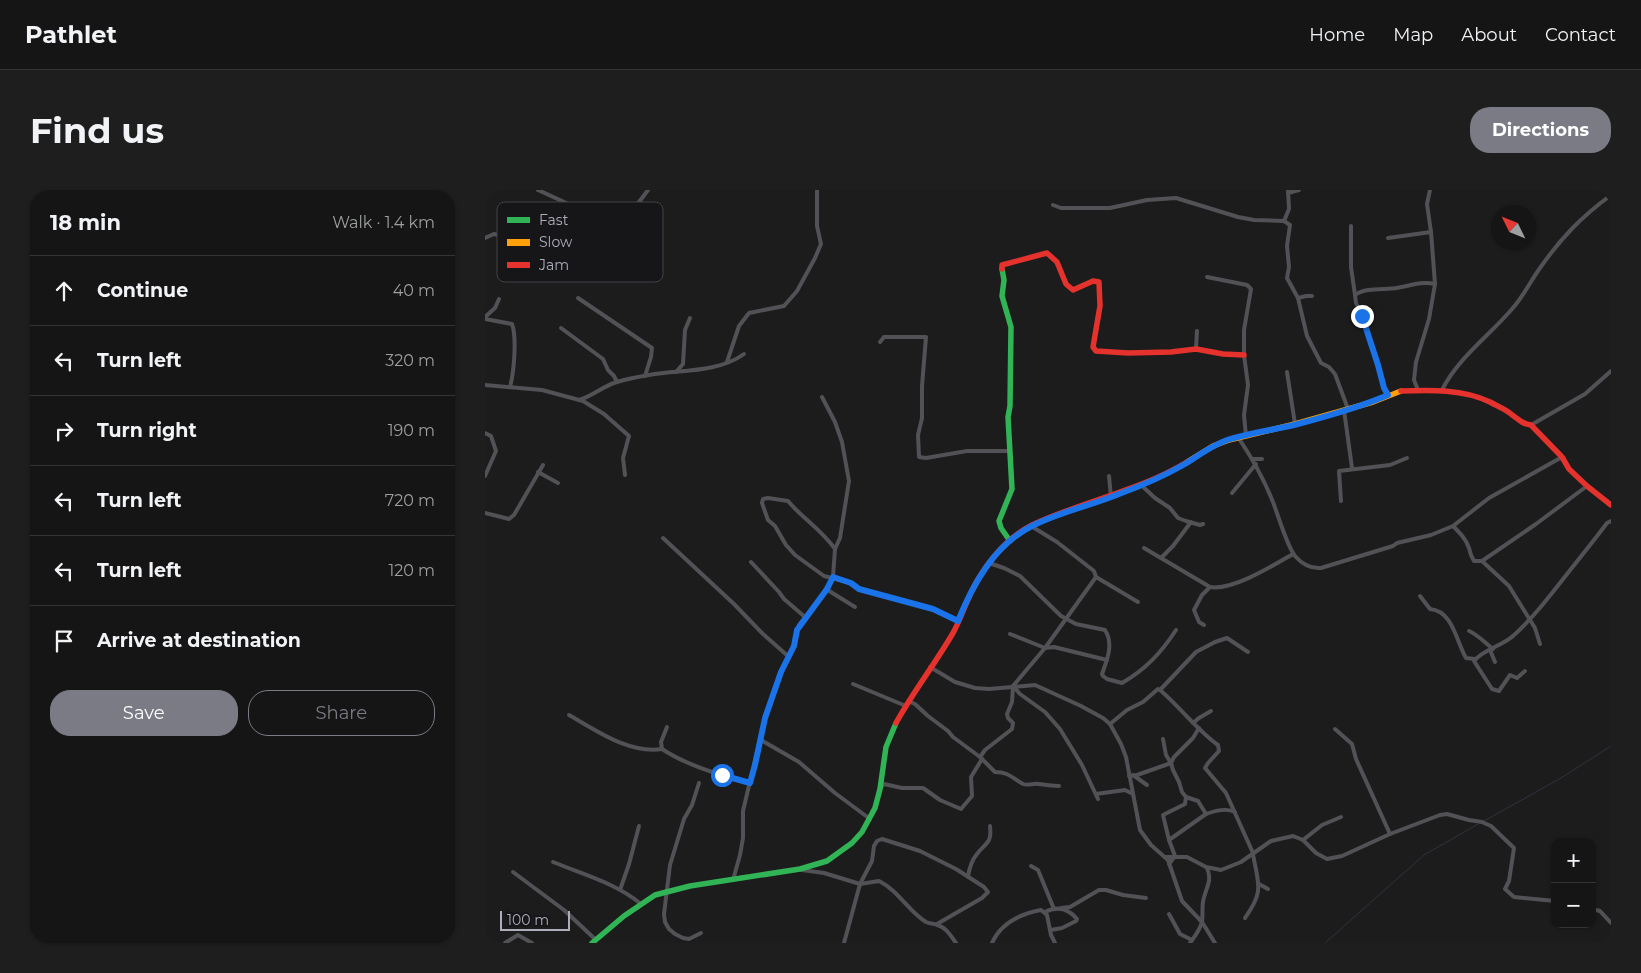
<!DOCTYPE html>
<html lang="en">
<head>
<meta charset="utf-8">
<style>
  body { margin:0; font-family:Montserrat,sans-serif; background:#1e1e1e; color:#f1f3f6 }
  .controls { position:absolute; right:15px; bottom:15px; display:grid; overflow:hidden; border-radius:10px; box-shadow:0 1px 4px #0004 }
  .controls button { width:45px; height:45px; display:grid; place-items:center; padding:0; border:0; border-bottom:1px solid #343434; background:#151515; color:#f1f3f6; font:25px sans-serif }
  .compass { position:absolute; left:1006px; top:15px; width:45px; height:45px; border-radius:50%; background:#151515; box-shadow:0 1px 4px #0004; rotate:313deg }
  .scale { position:absolute; left:15px; bottom:12px; width:70px; box-sizing:border-box; padding-left:5px; border:2px solid #adaebc; border-top:0; font-size:14px; line-height:18px; white-space:nowrap; color:#adaebc; -webkit-text-stroke:4px #161518; paint-order:stroke }
  .stop { position:absolute; width:15px; height:15px; margin:-11px; border:4px solid #1a73e8; border-radius:50%; background:#fff }
  .stop.end { background:#1a73e8; border-color:#fff; box-shadow:0 1px 5px #0008 }
  .list { margin:0; padding:0; list-style:none }
  h2 { display:flex; justify-content:space-between; align-items:center; height:65px; margin:0; padding:0 20px; font-size:21px }
  h2 small { font-size:16px; font-weight:400; color:#9d9fa0 }
  .list li { display:grid; grid-template-columns:32px 1fr auto; gap:15px; align-items:center; box-sizing:border-box; height:70px; padding:0 20px; border-top:1px solid #343434 }
  .list b { display:block; font-size:19px; white-space:nowrap }
  .list em { font-size:16px; font-style:normal; color:#9d9fa0 }
  .actions { display:flex; gap:10px; padding:15px 20px }
  .actions a { flex:1; padding:11px 0; border:1px solid #7a7b84; border-radius:20px; text-align:center; font-size:18px; color:#7a7b84 }
  .actions .main { background:#7a7b84; color:#fff }
  .icon { flex:none; width:28px; height:28px; fill:none; stroke:currentColor; stroke-width:2; stroke-linecap:round; stroke-linejoin:round }
  .map { position:relative; flex:none; width:1126px; height:753px; overflow:hidden; border-radius:20px }
  header { display:flex; align-items:center; gap:30px; box-sizing:border-box; height:70px; padding:0 25px; background:#151515; border-bottom:1px solid #343434 }
  header strong { font-size:24px }
  nav { display:flex; gap:28px; margin-inline-start:auto; font-size:18px }
  .intro { display:flex; align-items:center; justify-content:space-between; box-sizing:border-box; height:120px; padding:0 30px }
  h1 { margin:0; font-size:35px }
  .button { padding:12px 22px; border-radius:20px; background:#7a7b84; color:#fff; font-size:18px; font-weight:700 }
  main { display:flex; gap:30px; padding:0 30px }
  aside { flex:1; background:#151515; border-radius:20px; box-shadow:0 1px 4px #0004 }
  .map>svg:first-child { display:block }
  .lines { fill:none; stroke-linecap:round; stroke-linejoin:round }
  .stream { stroke:#2e333f; stroke-width:1 }
  .street { stroke:#525156; stroke-width:4 }
  .fast { stroke:#30b455; stroke-width:5.5 }
  .slow { stroke:#ff9f0a; stroke-width:5.5 }
  .jam { stroke:#e5322d; stroke-width:5.5 }
  .route { stroke:#1a73e8; stroke-width:6 }
  .key { fill:#161518; stroke:#434349; stroke-width:1 }
  .key-label { font-size:14px; fill:#adaebc }
</style>
</head>
<body>
<header>
<strong>Pathlet</strong>
<nav><a>Home</a><a>Map</a><a>About</a><a>Contact</a></nav>
</header>
<div class="intro"><h1>Find us</h1><a class="button">Directions</a></div>
<main>
<aside>
<h2>18 min<small>Walk · 1.4 km</small></h2>
<ul class="list">
<li><svg class="icon" aria-label="ahead" viewBox="0 0 24 24"><path d="M12 20V5M6 11l6-6 6 6"/></svg><div><b>Continue</b></div><em>40 m</em></li>
<li><svg class="icon" aria-label="left" viewBox="0 0 24 24"><path d="M17 20v-9H6M10 6l-5 5 5 5"/></svg><div><b>Turn left</b></div><em>320 m</em></li>
<li><svg class="icon" aria-label="right" viewBox="0 0 24 24"><path d="M7 20v-9h11M14 6l5 5-5 5"/></svg><div><b>Turn right</b></div><em>190 m</em></li>
<li><svg class="icon" aria-label="left" viewBox="0 0 24 24"><path d="M17 20v-9H6M10 6l-5 5 5 5"/></svg><div><b>Turn left</b></div><em>720 m</em></li>
<li><svg class="icon" aria-label="left" viewBox="0 0 24 24"><path d="M17 20v-9H6M10 6l-5 5 5 5"/></svg><div><b>Turn left</b></div><em>120 m</em></li>
<li><svg class="icon" aria-label="arrive" viewBox="0 0 24 24"><path d="M6 21V4h12l-3 4 3 4H6"/></svg><div><b>Arrive at destination</b></div></li>
</ul>
<div class="actions"><a class="main">Save</a><a>Share</a></div>
</aside>
<div class="map">
<svg width="1126" height="753" viewBox="0 0 1126 753">
  <rect width="100%" height="100%" fill="#1c1c1c"/>
  <g class="lines">
    <g class="stream">
      <polyline points="999,631 1076,588 1126,556"/>
      <polyline points="840,753 939,665 995,633"/>
    </g>
    <g class="street">
      <polyline points="53,0 129,35 154,12 163,0"/>
      <polyline points="945,0 942,14 946,42 950,94"/>
      <polyline points="803,3 814,0"/>
      <polyline points="568,15 576,18 625,18 662,10 691,8 753,27 769,30 799,31 805,35 802,56 804,77 802,88 813,108 822,146 836,173 844,177 850,184 863,219"/>
      <polyline points="799,31 804,19 803,0"/>
      <polyline points="866,36 866,77 870,105"/>
      <polyline points="0,48 9,44 21,47 86,82"/>
      <polyline points="903,48 946,42"/>
      <polyline points="722,87 762,95 766,99 759,140 759,165 763,195 759,225 761,246"/>
      <polyline points="93,108 167,158 166,167 160,186"/>
      <polyline points="813,108 821,106 827,106"/>
      <polyline points="0,127 10,118 14,109"/>
      <path d="M0,129L27,134C32,148 29,182 25,197"/>
      <polyline points="76,138 118,169 123,180 129,186 132,192"/>
      <polyline points="395,152 399,147 441,147 437,196 437,228 433,245 434,267 441,268 482,261 525,261"/>
      <polyline points="711,159 712,141"/>
      <polyline points="242,172 254,136 264,123 299,116 312,101 330,68 336,54 332,36 332,0"/>
      <polyline points="191,182 198,174 200,140 205,128"/>
      <polyline points="802,182 810,234"/>
      <polyline points="0,195 57,200 98,211 119,224 144,246 138,268 140,285"/>
      <path d="M957,200C973,168 1004,146 1027,119C1038,107 1045,92 1055,78C1076,48 1096,27 1126,5"/>
      <path d="M903,205L899,198L893,175L877,126L871,113L870,105C881,97 899,100 912,98C925,96 936,91 950,94L944,129L931,172L929,190L933,200"/>
      <path d="M94,210C108,206 118,196 132,192C144,188 158,186 170,184C199,180 234,182 259,164"/>
      <polyline points="859,220 867,278"/>
      <polyline points="1046,235 1100,204 1126,181"/>
      <polyline points="0,243 6,246 11,261 0,286"/>
      <path d="M753,247C767,268 779,289 788,312C793,325 802,356 810,366C817,374 825,379 836,378L908,356L912,353L946,345L968,336L1004,308L1077,267"/>
      <polyline points="768,269 777,269"/>
      <polyline points="53,282 73,293"/>
      <polyline points="624,286 626,307"/>
      <polyline points="656,295 670,308 685,318 693,328 701,331 715,335 718,334"/>
      <polyline points="747,303 771,274"/>
      <polyline points="856,311 854,281 905,275 922,268"/>
      <polyline points="0,323 24,329 29,325 58,275"/>
      <path d="M968,336C975,343 981,349 984,358C985,363 986,366 989,371H997L1024,396L1050,438L1055,454"/>
      <polyline points="178,348 249,414 278,444 304,467"/>
      <path d="M659,358L725,397C747,401 789,375 808,364"/>
      <path d="M350,359C337,340 317,328 303,311L283,308L278,309L277,313L283,330L290,336L301,355L310,365L339,386L366,393L374,399L448,419L473,431"/>
      <polyline points="676,368 688,356 706,332"/>
      <polyline points="997,371 1051,334 1102,296"/>
      <polyline points="266,372 294,402 299,409 320,427"/>
      <path d="M504,373L519,378L535,386L576,426L591,434L620,440C629,454 622,470 617,484L618,486L622,489L637,493C661,479 676,463 691,440"/>
      <polyline points="611,387 653,412"/>
      <polyline points="341,399 370,417"/>
      <path d="M935,406L945,419C968,421 971,451 981,468L990,469"/>
      <polyline points="719,435 714,432 709,420 717,405 725,397"/>
      <path d="M984,441C992,444 1000,453 1008,459"/>
      <polyline points="525,444 560,458 569,457 622,470"/>
      <polyline points="1005,460 1010,472"/>
      <polyline points="445,477 470,492 490,498 504,499 550,495 596,516 618,528 625,534 636,554 641,567 655,640 666,655 683,670 697,711 717,732 730,753"/>
      <path d="M1040,481L1032,488L1025,485L1014,501L1007,499L989,471C997,460 1017,456 1028,446C1050,426 1068,402 1086,379C1098,364 1110,349 1122,333L1126,331"/>
      <polyline points="368,494 421,516"/>
      <polyline points="528,496 535,504 560,522 575,539 597,575 613,609"/>
      <polyline points="675,500 711,462 730,452 742,448 763,462"/>
      <polyline points="423,511 430,514 443,526 463,541 468,547 495,567 500,560 527,539 528,533 523,528 522,524 527,512 528,496 560,458 611,387 609,381 572,352 546,336"/>
      <path d="M84,525C112,541 144,564 177,559"/>
      <polyline points="708,533 714,528 726,521"/>
      <path d="M625,534L642,520L658,512L673,499L675,500C695,517 712,540 733,555L734,561L723,573L720,578L741,603L768,663"/>
      <path d="M182,537L176,552L177,559C201,575 237,586 265,593"/>
      <polyline points="850,539 867,554 871,569 905,644"/>
      <polyline points="276,550 314,572 350,603 385,629"/>
      <path d="M497,569L510,582C524,582 527,588 538,594C543,596 549,593 554,594C561,595 567,596 574,596"/>
      <polyline points="648,585 662,595"/>
      <polyline points="644,586 652,585 686,573 681,565 678,549"/>
      <polyline points="214,593 207,615 199,629 185,675 179,724 180,732 184,739 190,744 198,748 204,749 216,743"/>
      <polyline points="396,597 399,594 417,598 438,598 455,610 476,619 487,606 486,587 497,569 495,567"/>
      <polyline points="611,604 640,600 648,604"/>
      <path d="M721,624C729,621 742,618 750,622"/>
      <polyline points="684,650 721,624 713,611 701,607"/>
      <polyline points="818,650 837,635 856,627"/>
      <polyline points="680,667 702,667 721,677 736,680 756,672 786,651 808,646 818,650 831,663 842,669 857,666 905,644 955,625 962,624 984,630 997,632 1006,636 1029,658 1024,691 1020,699 1029,707 1070,711"/>
      <path d="M68,672C97,684 131,693 156,714"/>
      <polyline points="684,674 690,666 684,650 678,625 700,614 701,607 697,602 694,592 688,580 686,573 689,567 708,548 714,538"/>
      <polyline points="546,676 553,680 569,719"/>
      <path d="M317,680L339,683L375,694L394,691C414,701 423,721 441,732C445,734 448,733 452,735C461,737 466,746 471,753"/>
      <polyline points="28,682 79,720 111,750"/>
      <path d="M483,687C484,680 487,670 492,664C501,652 507,654 505,636"/>
      <polyline points="248,690 255,665 258,648 258,621 280,528 296,482 309,456 314,435 336,407 348,387 350,359 355,348 364,291 357,252 350,232 337,207"/>
      <polyline points="774,694 783,699"/>
      <polyline points="135,700 144,674 154,636"/>
      <polyline points="576,718 585,717 614,700 621,700 638,705 661,708"/>
      <polyline points="1107,719 1115,721 1126,733"/>
      <path d="M560,722C572,716 583,718 592,729L591,731L577,738L566,740"/>
      <polyline points="684,724 695,744 707,750"/>
      <path d="M760,728C780,700 773,694 768,664"/>
      <polyline points="20,753 33,745 47,753"/>
      <polyline points="359,753 375,694 387,671 389,656 392,651 397,649 435,661 471,679 499,697 503,702 497,708 452,734"/>
      <path d="M507,753C516,733 535,724 556,720L562,725L566,745L570,753"/>
      <path d="M705,753C710,746 715,740 717,732C718,725 717,718 718,712C720,699 728,691 722,678"/>
    </g>
    <g class="fast">
      <polyline points="517,79 519,90 517,106 526,137 525,216 523,227 527,299 514,331 516,338 525,351"/>
      <polyline points="107,753 139,726 170,705 205,696 315,679 342,671 367,653 377,642 390,618 395,599 401,557 411,533"/>
    </g>
    <polyline class="slow" points="702,272 728,256 744,250 810,234 888,212 916,201"/>
    <g class="jam">
      <polyline points="517,79 517,75 562,63 572,72 581,94 588,100 608,91 614,92 615,116 608,157 611,161 643,163 686,162 711,159 738,164 759,165"/>
      <path d="M916,201C946,200 978,199 1005,212C1012,216 1020,219 1026,224C1033,229 1037,234 1046,235L1077,267L1084,279L1102,296L1126,315"/>
      <path d="M411,533C428,502 450,474 468,443C477,427 482,408 492,391C505,369 524,347 547,335C598,311 654,301 702,272"/>
    </g>
  </g>
  <g class="lines">
    <path class="route" d="M237,585L265,593L270,575L280,528L296,482L309,456L312,440L342,399L348,387L366,393L374,399L448,419L473,431C488,394 509,356 545,337C573,322 605,316 634,304C656,296 679,286 700,274C714,265 726,256 742,250C764,243 787,240 809,235C840,227 873,218 903,205L899,198L893,175L877,126"/>
  </g>
  <rect x="12" y="12" width="166" height="80" rx="8" class="key"/>
  <rect x="22" y="27" width="23" height="6" fill="#30b455"/>
  <rect x="22" y="49" width="23" height="7" fill="#ff9f0a"/>
  <rect x="22" y="72" width="23" height="6" fill="#e5322d"/>
  <g class="key-label">
    <text x="54" y="35">Fast</text>
    <text x="54" y="57">Slow</text>
    <text x="54" y="80">Jam</text>
  </g>
</svg>
<div class="controls">
<button>+</button>
<button>−</button>
</div>
<svg class="compass" viewBox="-18 -18 36 36"><path d="M0-13l5 13h-10z" fill="#e53935"/><path d="M0 13l5-13h-10z" fill="#9d9fa0"/></svg>
<div class="scale">100 m</div>
<div class="stop" style="left:237px;top:585px"></div>
<div class="stop end" style="left:877px;top:126px"></div>
</div>
</main>
</body>
</html>
